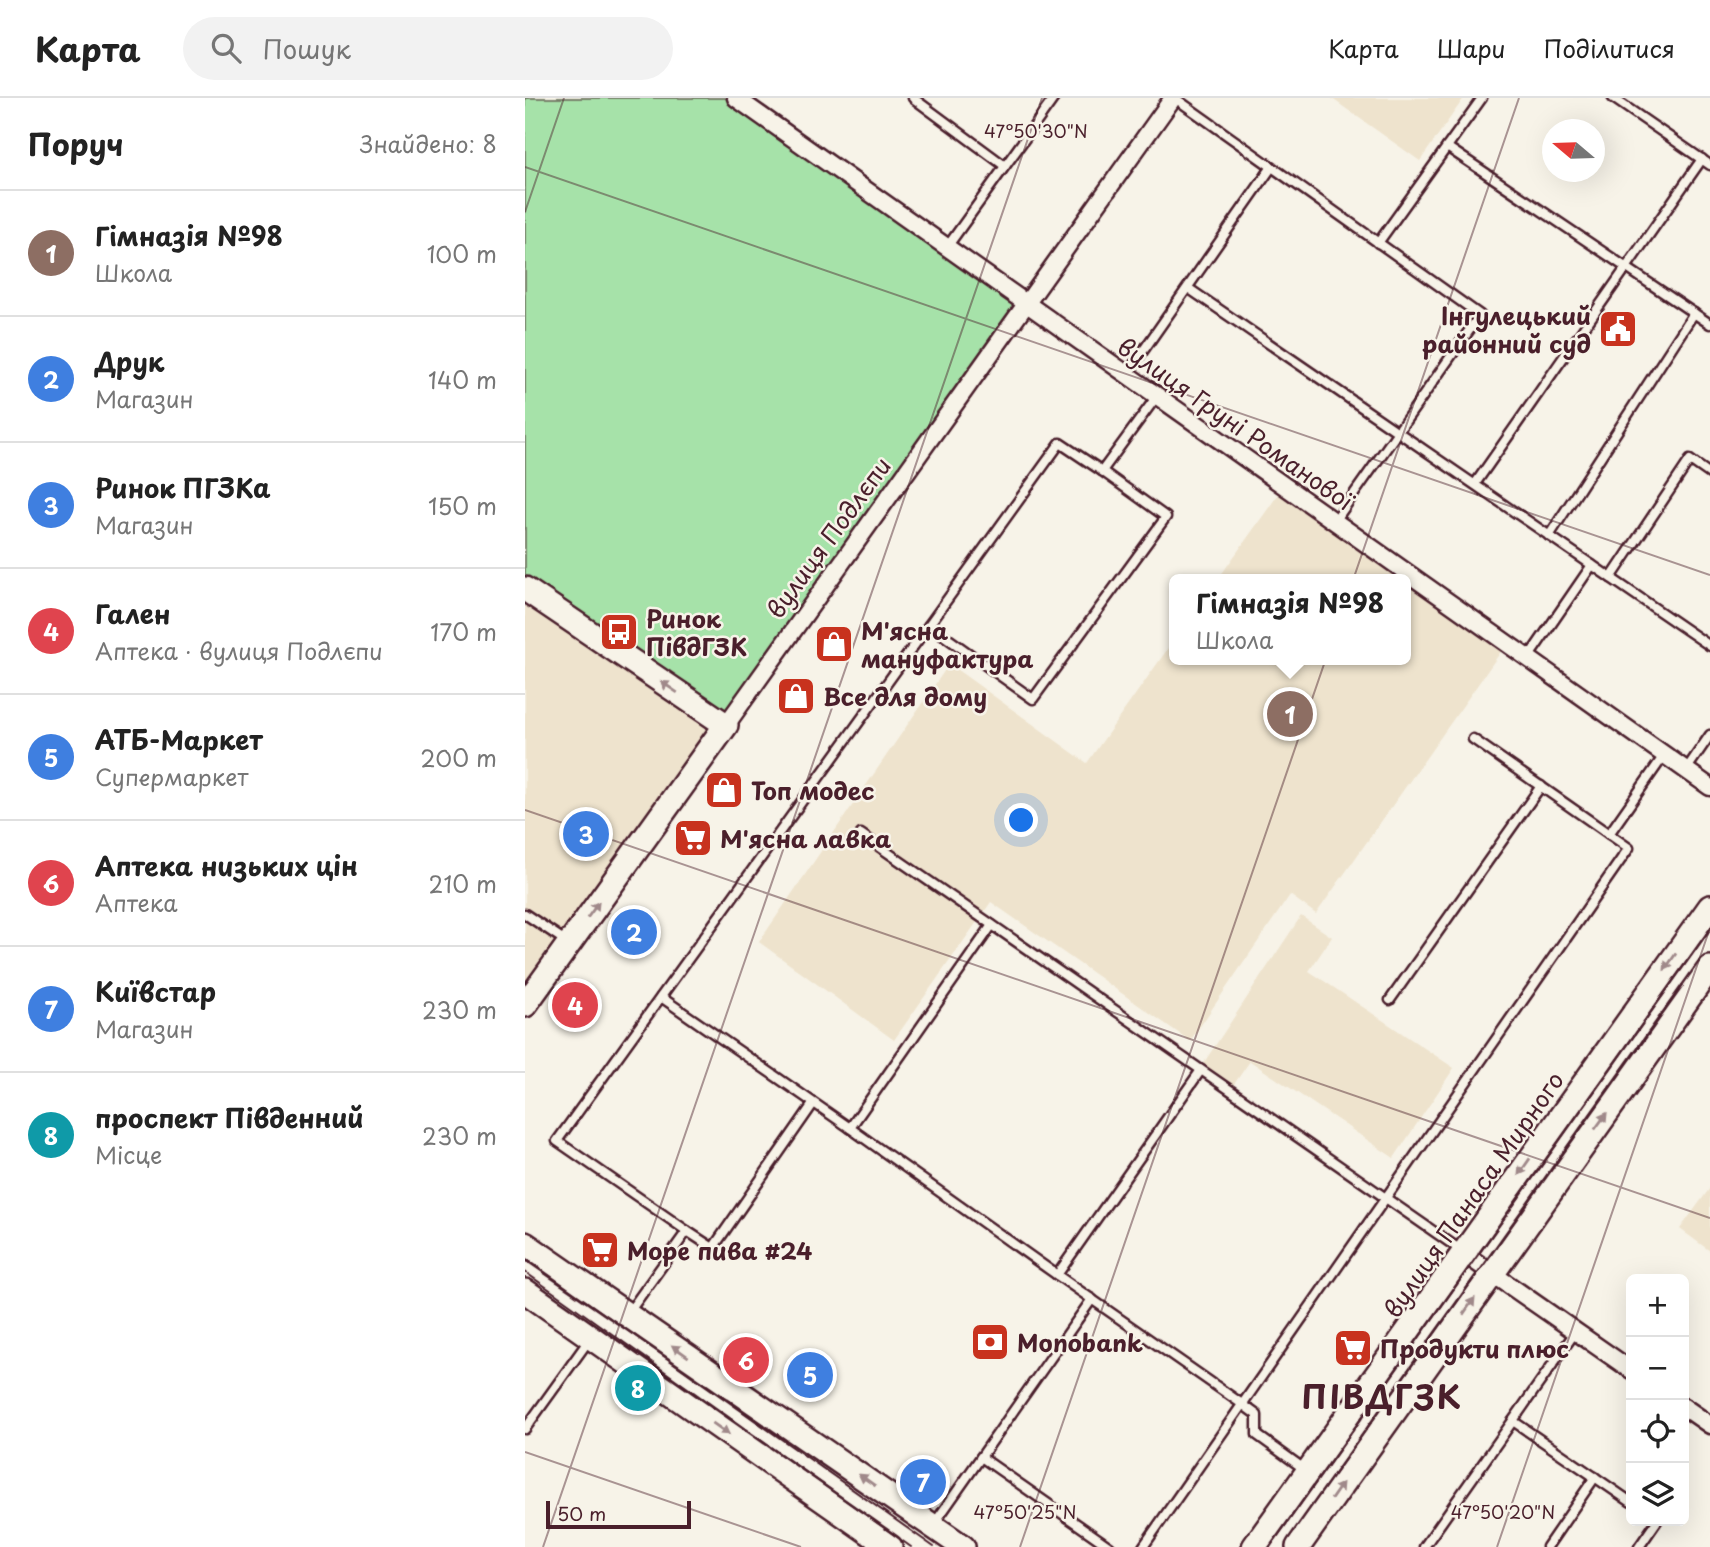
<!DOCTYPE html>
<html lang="uk">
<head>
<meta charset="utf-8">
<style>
  body { margin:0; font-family:"Playpen Sans",sans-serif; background:#f2f2f2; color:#222 }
  .controls { position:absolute; right:21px; bottom:21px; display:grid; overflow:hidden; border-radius:10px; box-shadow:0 7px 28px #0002 }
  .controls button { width:63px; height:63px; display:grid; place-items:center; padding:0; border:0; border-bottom:2px solid #e0e0e0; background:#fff; color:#222; font:35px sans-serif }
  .compass { position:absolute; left:1017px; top:21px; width:63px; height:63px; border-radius:50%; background:#fff; box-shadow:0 7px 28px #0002; rotate:289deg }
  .scale { position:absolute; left:21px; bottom:18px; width:145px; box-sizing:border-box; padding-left:7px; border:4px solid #4a1f2b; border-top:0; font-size:19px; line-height:24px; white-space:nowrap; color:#4a1f2b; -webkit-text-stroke:5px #f7f3e8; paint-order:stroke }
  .you { position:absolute; left:497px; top:723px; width:24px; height:24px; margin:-18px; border:5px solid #fff; border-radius:50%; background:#1a73e8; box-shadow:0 0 0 10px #1a73e833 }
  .badge { display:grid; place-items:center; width:46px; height:46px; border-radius:50%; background:#c8321e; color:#fff; font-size:23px; font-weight:700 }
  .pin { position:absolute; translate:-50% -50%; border:4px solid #fff; box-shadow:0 2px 7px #0006 }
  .popup { position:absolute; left:644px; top:476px; width:242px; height:91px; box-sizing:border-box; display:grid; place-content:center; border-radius:10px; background:#fff; filter:drop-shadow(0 2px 5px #0005); font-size:23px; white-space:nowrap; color:#767676 }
  .popup b { font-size:26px; color:#222 }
  .popup::after { content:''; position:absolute; left:50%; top:100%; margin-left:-14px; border:14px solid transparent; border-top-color:#fff }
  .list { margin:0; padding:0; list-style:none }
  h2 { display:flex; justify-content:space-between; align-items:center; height:91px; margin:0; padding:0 28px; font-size:30px }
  h2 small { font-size:23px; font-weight:400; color:#767676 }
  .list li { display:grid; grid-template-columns:46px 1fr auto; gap:21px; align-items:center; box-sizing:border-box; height:126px; padding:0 28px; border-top:2px solid #e0e0e0 }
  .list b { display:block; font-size:26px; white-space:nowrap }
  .list p { margin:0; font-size:23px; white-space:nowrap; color:#767676 }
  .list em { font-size:23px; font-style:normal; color:#767676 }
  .icon { flex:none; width:38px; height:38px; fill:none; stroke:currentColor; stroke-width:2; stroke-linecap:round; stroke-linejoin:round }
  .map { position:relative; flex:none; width:1185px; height:1449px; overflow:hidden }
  header { display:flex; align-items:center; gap:42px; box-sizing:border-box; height:98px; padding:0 35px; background:#fff; border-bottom:2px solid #e0e0e0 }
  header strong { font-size:33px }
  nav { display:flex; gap:38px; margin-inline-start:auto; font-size:24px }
  .search { width:490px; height:63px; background:#f2f2f2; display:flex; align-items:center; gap:18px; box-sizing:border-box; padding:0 24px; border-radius:38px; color:#767676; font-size:26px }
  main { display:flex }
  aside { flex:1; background:#fff }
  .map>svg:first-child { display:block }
  .built { fill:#eee3cd }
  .green { fill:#a6e2a9; stroke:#78806a; stroke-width:2 }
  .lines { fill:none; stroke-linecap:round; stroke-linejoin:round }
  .lane-casing { stroke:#4a1f2b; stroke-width:13 }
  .street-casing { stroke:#4a1f2b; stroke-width:21 }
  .secondary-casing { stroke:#4a1f2b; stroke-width:28 }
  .lane { stroke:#f7f3e8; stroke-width:8 }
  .street { stroke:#f7f3e8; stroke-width:16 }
  .secondary { stroke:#f7f3e8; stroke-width:23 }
  .tram { stroke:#4a1f2b; stroke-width:2 }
  .oneway { fill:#a0898a }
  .ticks { fill:none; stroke:#4a1f2b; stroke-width:2; stroke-opacity:0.45 }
  .labels { text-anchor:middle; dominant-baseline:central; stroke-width:5; stroke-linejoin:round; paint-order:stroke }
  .poi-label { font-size:24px; font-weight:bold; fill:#4a1f2b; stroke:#f7f3e8; text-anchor:start }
  .street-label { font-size:24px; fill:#4a1f2b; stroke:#f7f3e8 }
  .district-label { font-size:32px; font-weight:bold; letter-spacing:2px; fill:#4a1f2b; stroke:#f7f3e8 }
  .ticks-label { font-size:18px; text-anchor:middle; fill:#4a1f2b; stroke:#f7f3e8; stroke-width:5; stroke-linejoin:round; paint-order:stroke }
</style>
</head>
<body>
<header>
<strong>Карта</strong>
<div class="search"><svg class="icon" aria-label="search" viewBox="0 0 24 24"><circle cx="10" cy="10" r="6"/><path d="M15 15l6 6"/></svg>Пошук</div>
<nav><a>Карта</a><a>Шари</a><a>Поділитися</a></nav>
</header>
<main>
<aside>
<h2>Поруч<small>Знайдено: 8</small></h2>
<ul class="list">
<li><span class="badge" style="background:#8d6e63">1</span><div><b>Гімназія №98</b><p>Школа</p></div><em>100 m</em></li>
<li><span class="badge" style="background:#3f7fe0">2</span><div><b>Друк</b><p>Магазин</p></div><em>140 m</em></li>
<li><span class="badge" style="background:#3f7fe0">3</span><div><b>Ринок ПГЗКа</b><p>Магазин</p></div><em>150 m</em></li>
<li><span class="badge" style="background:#e0444e">4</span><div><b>Гален</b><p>Аптека · вулиця Подлєпи</p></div><em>170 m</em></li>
<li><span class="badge" style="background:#3f7fe0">5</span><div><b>АТБ-Маркет</b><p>Супермаркет</p></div><em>200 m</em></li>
<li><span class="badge" style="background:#e0444e">6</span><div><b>Аптека низьких цін</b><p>Аптека</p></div><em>210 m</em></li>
<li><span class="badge" style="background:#3f7fe0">7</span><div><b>Київстар</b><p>Магазин</p></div><em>230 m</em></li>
<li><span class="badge" style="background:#0f9aa8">8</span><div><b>проспект Південний</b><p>Місце</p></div><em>230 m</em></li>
</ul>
</aside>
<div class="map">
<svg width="1185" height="1449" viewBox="0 0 1185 1449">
  <rect width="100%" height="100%" fill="#f7f3e8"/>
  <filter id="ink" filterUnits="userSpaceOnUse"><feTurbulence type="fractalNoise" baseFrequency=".0143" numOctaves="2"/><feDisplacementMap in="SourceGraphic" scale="14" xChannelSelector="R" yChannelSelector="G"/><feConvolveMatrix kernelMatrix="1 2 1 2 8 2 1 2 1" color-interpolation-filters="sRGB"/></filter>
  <g filter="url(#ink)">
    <g class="built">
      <polygon points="806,0 939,0 895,63"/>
      <polygon points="760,387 982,545 791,816 765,797 665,943 466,804 369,942 234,844 424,566 562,665 649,542 650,562 880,562 880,481 693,481"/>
      <polygon points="0,491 201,627 0,907"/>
      <polygon points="776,818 807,839 784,873 929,970 869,1060 725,963 707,989 676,969"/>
      <polygon points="1185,1090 1185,1153 1155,1131"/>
    </g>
    <polygon class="green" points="0,0 211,0 503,206 201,627 0,491"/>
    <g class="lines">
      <defs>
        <g id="lane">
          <polyline points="388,0 480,68"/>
          <polyline points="650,0 955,217 810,423"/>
          <polyline points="1088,0 1185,67"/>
          <polyline points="922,49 1185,226"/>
          <polyline points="853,145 957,0"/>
          <polyline points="422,149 529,0"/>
          <polyline points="663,190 1185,548"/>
          <polyline points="602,276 746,70"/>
          <polyline points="950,386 1177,61"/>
          <polyline points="1024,438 1169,215"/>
          <polyline points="1086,480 1165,362 1185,376"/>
          <polyline points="404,527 508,601 641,419 577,373"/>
          <polyline points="1003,560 1067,467"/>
          <polyline points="1161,672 1185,637"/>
          <polyline points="336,736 937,1153"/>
          <polyline points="1084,736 1140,656"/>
          <polyline points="0,816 42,844"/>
          <polyline points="467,827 325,1030 532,1177 676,972"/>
          <polyline points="136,899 325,1030"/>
          <polyline points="865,902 1016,688"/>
          <polyline points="162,1133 188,1150 288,1006"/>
          <polyline points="532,1177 717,1306 732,1317 732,1337 782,1373"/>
          <polyline points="104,1214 162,1133 32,1043 535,345 577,373 632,298"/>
          <polyline points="988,1323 1106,1404"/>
          <polyline points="0,1331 64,1242"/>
          <polyline points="456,1359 567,1201"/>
          <polyline points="409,1426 456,1359 585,1449"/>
          <polyline points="618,1449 1104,750 948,641"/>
          <polyline points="899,1449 1051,1233"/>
          <polyline points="1022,1449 1070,1379"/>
          <polyline points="1114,1449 1132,1423"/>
        </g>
        <g id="street">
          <polyline points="211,0 1185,689"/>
          <polyline points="201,627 648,0"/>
          <polyline points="938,1155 1106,1272"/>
          <polyline points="1159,1309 1185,1327"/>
        </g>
        <g id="secondary">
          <polyline points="0,491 201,627 0,907"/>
          <polyline points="0,1146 438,1449"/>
          <polyline points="0,1193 365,1449"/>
          <polyline points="729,1449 1185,809"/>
          <polyline points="773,1449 1185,870"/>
        </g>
      </defs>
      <use href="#lane" class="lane-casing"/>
      <use href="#street" class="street-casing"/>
      <use href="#secondary" class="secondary-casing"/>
      <use href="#lane" class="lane"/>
      <use href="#street" class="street"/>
      <use href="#secondary" class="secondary"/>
      <g class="tram">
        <polyline points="0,1160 409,1449"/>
        <polyline points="0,1174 386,1449"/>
        <polyline points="808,1378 1158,888"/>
        <polyline points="745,1449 1185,831"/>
      </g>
    </g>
    <defs><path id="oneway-solid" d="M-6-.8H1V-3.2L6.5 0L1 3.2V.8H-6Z" transform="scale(1.75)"/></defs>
    <g class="oneway">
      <use href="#oneway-solid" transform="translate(144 589) rotate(-146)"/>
      <use href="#oneway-solid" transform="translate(68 812) rotate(-54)"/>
      <use href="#oneway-solid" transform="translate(1145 864) rotate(125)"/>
      <use href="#oneway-solid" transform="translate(1076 1023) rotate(-54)"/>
      <use href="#oneway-solid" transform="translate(999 1069) rotate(125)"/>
      <use href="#oneway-solid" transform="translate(944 1208) rotate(-55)"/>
      <use href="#oneway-solid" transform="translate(155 1253) rotate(-145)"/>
      <use href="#oneway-solid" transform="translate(196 1331) rotate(35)"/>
      <use href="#oneway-solid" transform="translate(342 1382) rotate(-145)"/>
      <use href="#oneway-solid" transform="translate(812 1393) rotate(-55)"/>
    </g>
  </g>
  <path class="ticks" d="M0,69L1185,477M0,114L39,0M0,712L1185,1120M0,1354L276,1449M18,1449L517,0M495,1449L994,0M972,1449L1185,830"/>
  <defs>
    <symbol id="civic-square" viewBox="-11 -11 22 22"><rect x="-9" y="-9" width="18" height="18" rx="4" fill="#c8321e" stroke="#f7f3e8"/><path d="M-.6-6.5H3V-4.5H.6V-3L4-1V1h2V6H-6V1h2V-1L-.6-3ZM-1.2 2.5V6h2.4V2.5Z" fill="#fff"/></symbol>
    <symbol id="bus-square" viewBox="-11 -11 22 22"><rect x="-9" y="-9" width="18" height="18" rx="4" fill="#c8321e" stroke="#f7f3e8"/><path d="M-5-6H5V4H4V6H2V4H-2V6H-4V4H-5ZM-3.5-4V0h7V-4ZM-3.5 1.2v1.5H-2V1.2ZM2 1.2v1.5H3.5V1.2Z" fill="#fff"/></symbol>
    <symbol id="shop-square" viewBox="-11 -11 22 22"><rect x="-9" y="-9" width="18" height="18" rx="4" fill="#c8321e" stroke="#f7f3e8"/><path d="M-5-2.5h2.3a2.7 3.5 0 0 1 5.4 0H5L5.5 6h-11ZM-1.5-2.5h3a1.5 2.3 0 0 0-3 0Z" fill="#fff"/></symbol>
    <symbol id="supermarket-square" viewBox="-11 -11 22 22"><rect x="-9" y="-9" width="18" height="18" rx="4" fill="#c8321e" stroke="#f7f3e8"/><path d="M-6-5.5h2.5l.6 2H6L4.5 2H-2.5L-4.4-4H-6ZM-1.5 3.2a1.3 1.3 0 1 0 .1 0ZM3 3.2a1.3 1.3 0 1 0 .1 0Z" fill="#fff"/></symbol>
    <symbol id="bank-square" viewBox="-11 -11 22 22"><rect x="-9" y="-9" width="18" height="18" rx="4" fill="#c8321e" stroke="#f7f3e8"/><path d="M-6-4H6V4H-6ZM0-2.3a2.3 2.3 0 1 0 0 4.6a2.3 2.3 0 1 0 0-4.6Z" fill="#fff"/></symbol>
  </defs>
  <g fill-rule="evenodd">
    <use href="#civic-square" x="1071" y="209" width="44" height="44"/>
    <use href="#bus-square" x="72" y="512" width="44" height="44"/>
    <use href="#shop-square" x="287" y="524" width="44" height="44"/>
    <use href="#shop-square" x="249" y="576" width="44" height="44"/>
    <use href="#shop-square" x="177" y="670" width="44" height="44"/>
    <use href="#supermarket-square" x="146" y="718" width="44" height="44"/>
    <use href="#supermarket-square" x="53" y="1130" width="44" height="44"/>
    <use href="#bank-square" x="443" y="1222" width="44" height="44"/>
    <use href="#supermarket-square" x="806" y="1228" width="44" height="44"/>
  </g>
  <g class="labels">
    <g class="poi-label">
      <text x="1066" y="217" text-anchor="end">Інгулецький<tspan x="1066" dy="28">районний суд</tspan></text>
      <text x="121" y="520">Ринок<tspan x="121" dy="28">ПівдГЗК</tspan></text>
      <text x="336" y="532">М'ясна<tspan x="336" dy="28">мануфактура</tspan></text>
      <text x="298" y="598">Все для дому</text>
      <text x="226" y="692">Топ модес</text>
      <text x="195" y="740">М'ясна лавка</text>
      <text x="102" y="1152">Море пива #24</text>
      <text x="492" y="1244">Monobank</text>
      <text x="855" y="1250">Продукти плюс</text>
    </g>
    <g class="street-label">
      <text transform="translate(711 325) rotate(35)">вулиця Груні Романової</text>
      <text transform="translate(303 439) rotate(-54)">вулиця Подлєпи</text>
      <text transform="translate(948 1096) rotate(-55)">вулиця Панаса Мирного</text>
    </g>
    <g class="district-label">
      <text x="857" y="1298">ПІВДГЗК</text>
    </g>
  </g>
  <g class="ticks-label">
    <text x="511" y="40">47°50'30"N</text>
    <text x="500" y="1421">47°50'25"N</text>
    <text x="978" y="1421">47°50'20"N</text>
  </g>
</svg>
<div class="controls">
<button>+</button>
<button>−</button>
<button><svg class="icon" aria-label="locate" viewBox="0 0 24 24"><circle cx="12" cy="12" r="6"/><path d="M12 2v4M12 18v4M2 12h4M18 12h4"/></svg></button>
<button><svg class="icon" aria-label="layers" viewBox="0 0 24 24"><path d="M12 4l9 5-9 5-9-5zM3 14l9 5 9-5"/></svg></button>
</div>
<svg class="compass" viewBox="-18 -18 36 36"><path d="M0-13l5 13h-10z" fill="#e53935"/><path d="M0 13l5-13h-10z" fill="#767676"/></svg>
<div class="scale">50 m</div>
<div class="you"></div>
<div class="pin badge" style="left:765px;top:616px;background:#8d6e63">1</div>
<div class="popup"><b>Гімназія №98</b>Школа</div>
<div class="pin badge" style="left:109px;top:834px;background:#3f7fe0">2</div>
<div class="pin badge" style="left:61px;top:736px;background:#3f7fe0">3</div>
<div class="pin badge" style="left:50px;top:907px;background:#e0444e">4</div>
<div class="pin badge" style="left:285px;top:1277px;background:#3f7fe0">5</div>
<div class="pin badge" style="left:221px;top:1262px;background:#e0444e">6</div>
<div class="pin badge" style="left:398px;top:1384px;background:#3f7fe0">7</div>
<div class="pin badge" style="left:113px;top:1290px;background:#0f9aa8">8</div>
</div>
</main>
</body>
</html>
